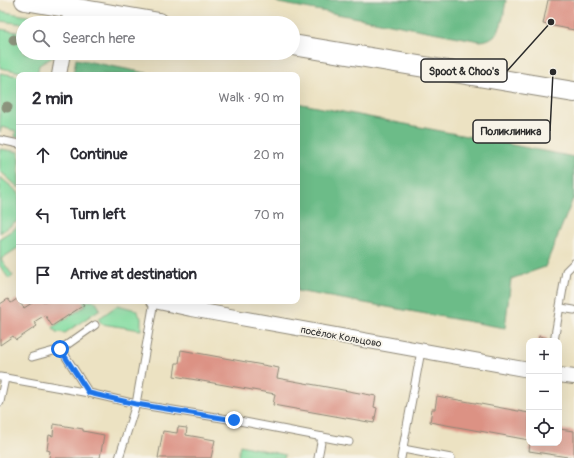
<!DOCTYPE html>
<html lang="en">
<head>
<meta charset="utf-8">
<style>
  body { margin:0; font-family:Pangolin,sans-serif; background:#f2f2f3; color:#2b2b33 }
  .controls { position:absolute; right:12px; bottom:12px; display:grid; overflow:hidden; border-radius:8px; box-shadow:0 4px 16px #0002 }
  .controls button { width:36px; height:36px; display:grid; place-items:center; padding:0; border:0; border-bottom:1px solid #e1e1e2; background:#fff; color:#2b2b33; font:20px sans-serif }
  .stop { position:absolute; width:12px; height:12px; margin:-9px; border:3px solid #1a73e8; border-radius:50%; background:#fff }
  .stop.end { background:#1a73e8; border-color:#fff; box-shadow:0 1px 4px #0008 }
  .list { margin:0; padding:0; list-style:none }
  h2 { display:flex; justify-content:space-between; align-items:center; height:52px; margin:0; padding:0 16px; font-size:17px }
  h2 small { font-size:13px; font-weight:400; color:#7c7c81 }
  .list li { display:grid; grid-template-columns:26px 1fr auto; gap:12px; align-items:center; box-sizing:border-box; height:60px; padding:0 16px; border-top:1px solid #e1e1e2 }
  .list b { display:block; font-size:15px; white-space:nowrap }
  .list em { font-size:13px; font-style:normal; color:#7c7c81 }
  .icon { flex:none; width:22px; height:22px; fill:none; stroke:currentColor; stroke-width:2; stroke-linecap:round; stroke-linejoin:round }
  .map { position:relative; flex:none; width:574px; height:458px; overflow:hidden }
  .search { position:absolute; background:#fff; box-shadow:0 4px 16px #0002; left:16px; top:16px; width:284px; height:44px; display:flex; align-items:center; gap:10px; box-sizing:border-box; padding:0 14px; border-radius:22px; color:#7c7c81; font-size:15px }
  .panel { position:absolute; background:#fff; box-shadow:0 4px 16px #0002; left:16px; top:72px; width:284px; height:232px; border-radius:8px }
  .map>svg:first-child { display:block }
  .green { fill:#85dda2; stroke:#588466 }
  .forest { fill:#6cbc88; stroke:#4c745a }
  .building { fill:#dc9284 }
  .lines { fill:none; stroke-linecap:round; stroke-linejoin:round }
  .service-casing { stroke:#8c8676; stroke-width:9 }
  .minor-casing { stroke:#8c8676; stroke-width:16 }
  .secondary-casing { stroke:#8c8676; stroke-width:22 }
  .service { stroke:#fff; stroke-width:7 }
  .minor { stroke:#fff; stroke-width:14 }
  .secondary { stroke:#fff; stroke-width:20 }
  .tree { fill:#8e967f }
  .route { stroke:#1a73e8; stroke-width:5 }
  .labels { text-anchor:middle; dominant-baseline:central; stroke-width:3.5; stroke-linejoin:round; paint-order:stroke }
  .street-label { font-size:10px; fill:#2b2b2b; stroke:#f7f3e8 }
  .leader { fill:none; stroke:#2b2b2b; stroke-width:1.5 }
  .callout-dot { fill:#2b2b2b; stroke:#f7f3e8; stroke-width:1.5 }
  .callout { fill:#f7f3e8; stroke:#2b2b2b; stroke-width:1.5 }
  .callout-label { font-size:11px; text-anchor:middle; font-weight:bold; fill:#2b2b2b }
</style>
</head>
<body>
<div class="map">
<svg width="574" height="458" viewBox="0 0 574 458">
  <rect width="100%" height="100%" fill="#f7f3e8"/>
  <filter id="ink" filterUnits="userSpaceOnUse"><feTurbulence type="fractalNoise" baseFrequency=".025" numOctaves="2"/><feDisplacementMap in="SourceGraphic" scale="8" xChannelSelector="R" yChannelSelector="G"/><feConvolveMatrix kernelMatrix="1 2 1 2 8 2 1 2 1" color-interpolation-filters="sRGB"/></filter>
  <filter id="wash" filterUnits="userSpaceOnUse"><feTurbulence type="fractalNoise" baseFrequency=".012" numOctaves="4" result="noise"/><feDisplacementMap in="SourceGraphic" scale="16" xChannelSelector="R" yChannelSelector="G"/><feGaussianBlur stdDeviation="0.9" result="paint"/><feColorMatrix in="noise" values="0 0 0 0 0 0 0 0 0 0 0 0 0 0 0 0 0 1.4 0 .05"/><feComposite in="paint" operator="in"/></filter>
  <g filter="url(#wash)">
    <rect width="100%" height="100%" fill="#ece2c2"/>
    <g class="green">
      <polygon points="0,11 48,20 50,23 23,24 0,21"/>
      <polygon points="0,29 23,33 23,53 54,53 53,57 39,65 37,75 0,68"/>
      <polygon points="0,73 19,76 19,137 15,137 16,131 2,127 0,132"/>
      <polygon points="0,149 19,152 19,188 0,171"/>
      <polygon points="0,177 19,193 19,220 0,233"/>
      <polygon points="19,226 19,247 1,259 13,276 9,279 0,266 0,238"/>
      <polygon points="83,301 95,301 100,309 65,333 56,332 53,327 85,306"/>
      <polygon points="118,305 136,310 141,318 141,330 102,324 98,319"/>
      <polygon points="240,445 285,455 284,458 238,458"/>
    </g>
    <g class="forest">
      <path d="M274,0H506C503,18 502,40 480,41L279,3Z"/>
      <polygon points="76,59 156,75 73,75"/>
      <polygon points="297,103 574,157 574,199 573,199 545,267 511,279 505,328 297,291"/>
    </g>
    <g id="blocks">
      <g class="building">
        <polygon points="548,0 574,0 574,30 543,24"/>
        <polygon points="8,299 11,303 17,299 24,308 35,301 81,301 84,305 52,326 45,315 34,322 37,326 16,340 13,336 0,345 0,304"/>
        <polygon points="539,336 547,338 546,341 538,341"/>
        <polygon points="181,350 279,368 277,378 376,396 374,407 377,408 374,423 273,405 275,394 174,376 176,363 179,363"/>
        <polygon points="437,396 529,413 529,440 430,422 432,409 435,409"/>
        <polygon points="54,424 83,429 83,431 104,435 100,458 49,458 50,451 47,450 49,435 53,436"/>
        <polygon points="178,427 187,428 186,435 215,440 211,458 158,458 163,431 177,433"/>
        <polygon points="559,429 574,431 574,458 529,451 530,443 559,443"/>
      </g>
    </g>
  </g>
  <g filter="url(#ink)">
    <use href="#blocks" fill-opacity="0" stroke="#8c8676" stroke-width="1"/>
    <g class="lines">
      <defs>
        <g id="service">
          <polyline points="0,140 19,144"/>
          <polyline points="561,308 574,310"/>
          <polyline points="554,341 566,271 574,263"/>
          <polyline points="61,349 89,393"/>
          <polyline points="32,357 61,349 95,325"/>
          <polyline points="0,377 89,393 136,404 234,420 349,442"/>
          <polyline points="0,402 5,378"/>
          <polyline points="403,449 451,458"/>
          <polyline points="119,458 136,404 154,301"/>
          <polyline points="318,458 322,437"/>
          <polyline points="401,458 421,351"/>
        </g>
        <g id="minor">
          <polyline points="69,23 71,8"/>
          <polyline points="59,75 63,53"/>
          <polyline points="154,301 191,309 529,370"/>
          <polyline points="559,375 574,377"/>
        </g>
        <g id="secondary">
          <polyline points="25,0 159,23"/>
          <polyline points="293,45 574,92"/>
        </g>
      </defs>
      <use href="#service" class="service-casing"/>
      <use href="#minor" class="minor-casing"/>
      <use href="#secondary" class="secondary-casing"/>
      <use href="#service" class="service"/>
      <use href="#minor" class="minor"/>
      <use href="#secondary" class="secondary"/>
    </g>
    <g class="tree">
      <circle cx="14" cy="40" r="5.5"/>
      <circle cx="7" cy="107" r="5.5"/>
    </g>
  </g>
  <g class="lines" filter="url(#ink)">
    <polyline class="route" points="60,349 89,393 136,404 234,420"/>
  </g>
  <g class="labels">
    <g class="street-label">
      <text transform="translate(341 337) rotate(10)">посёлок Кольцово</text>
    </g>
  </g>
  <path class="leader" d="M551 22L507 71M553 72L550 131"/>
  <g class="callout-dot">
    <circle cx="551" cy="22" r="4"/>
    <circle cx="553" cy="72" r="4"/>
  </g>
  <g class="callout">
    <rect x="421" y="59" width="86" height="23" rx="4"/>
    <rect x="473" y="120" width="77" height="23" rx="4"/>
  </g>
  <g class="callout-label">
    <text x="464" y="75">Spoot &amp; Choo's</text>
    <text x="511" y="135">Поликлиника</text>
  </g>
</svg>
<div class="controls">
<button>+</button>
<button>−</button>
<button><svg class="icon" aria-label="locate" viewBox="0 0 24 24"><circle cx="12" cy="12" r="6"/><path d="M12 2v4M12 18v4M2 12h4M18 12h4"/></svg></button>
</div>
<div class="stop" style="left:60px;top:349px"></div>
<div class="stop end" style="left:234px;top:420px"></div>
<div class="search"><svg class="icon" aria-label="search" viewBox="0 0 24 24"><circle cx="10" cy="10" r="6"/><path d="M15 15l6 6"/></svg>Search here</div>
<section class="panel">
<h2>2 min<small>Walk · 90 m</small></h2>
<ul class="list">
<li><svg class="icon" aria-label="ahead" viewBox="0 0 24 24"><path d="M12 20V5M6 11l6-6 6 6"/></svg><div><b>Continue</b></div><em>20 m</em></li>
<li><svg class="icon" aria-label="left" viewBox="0 0 24 24"><path d="M17 20v-9H6M10 6l-5 5 5 5"/></svg><div><b>Turn left</b></div><em>70 m</em></li>
<li><svg class="icon" aria-label="arrive" viewBox="0 0 24 24"><path d="M6 21V4h12l-3 4 3 4H6"/></svg><div><b>Arrive at destination</b></div></li>
</ul>
</section>
</div>
</body>
</html>
